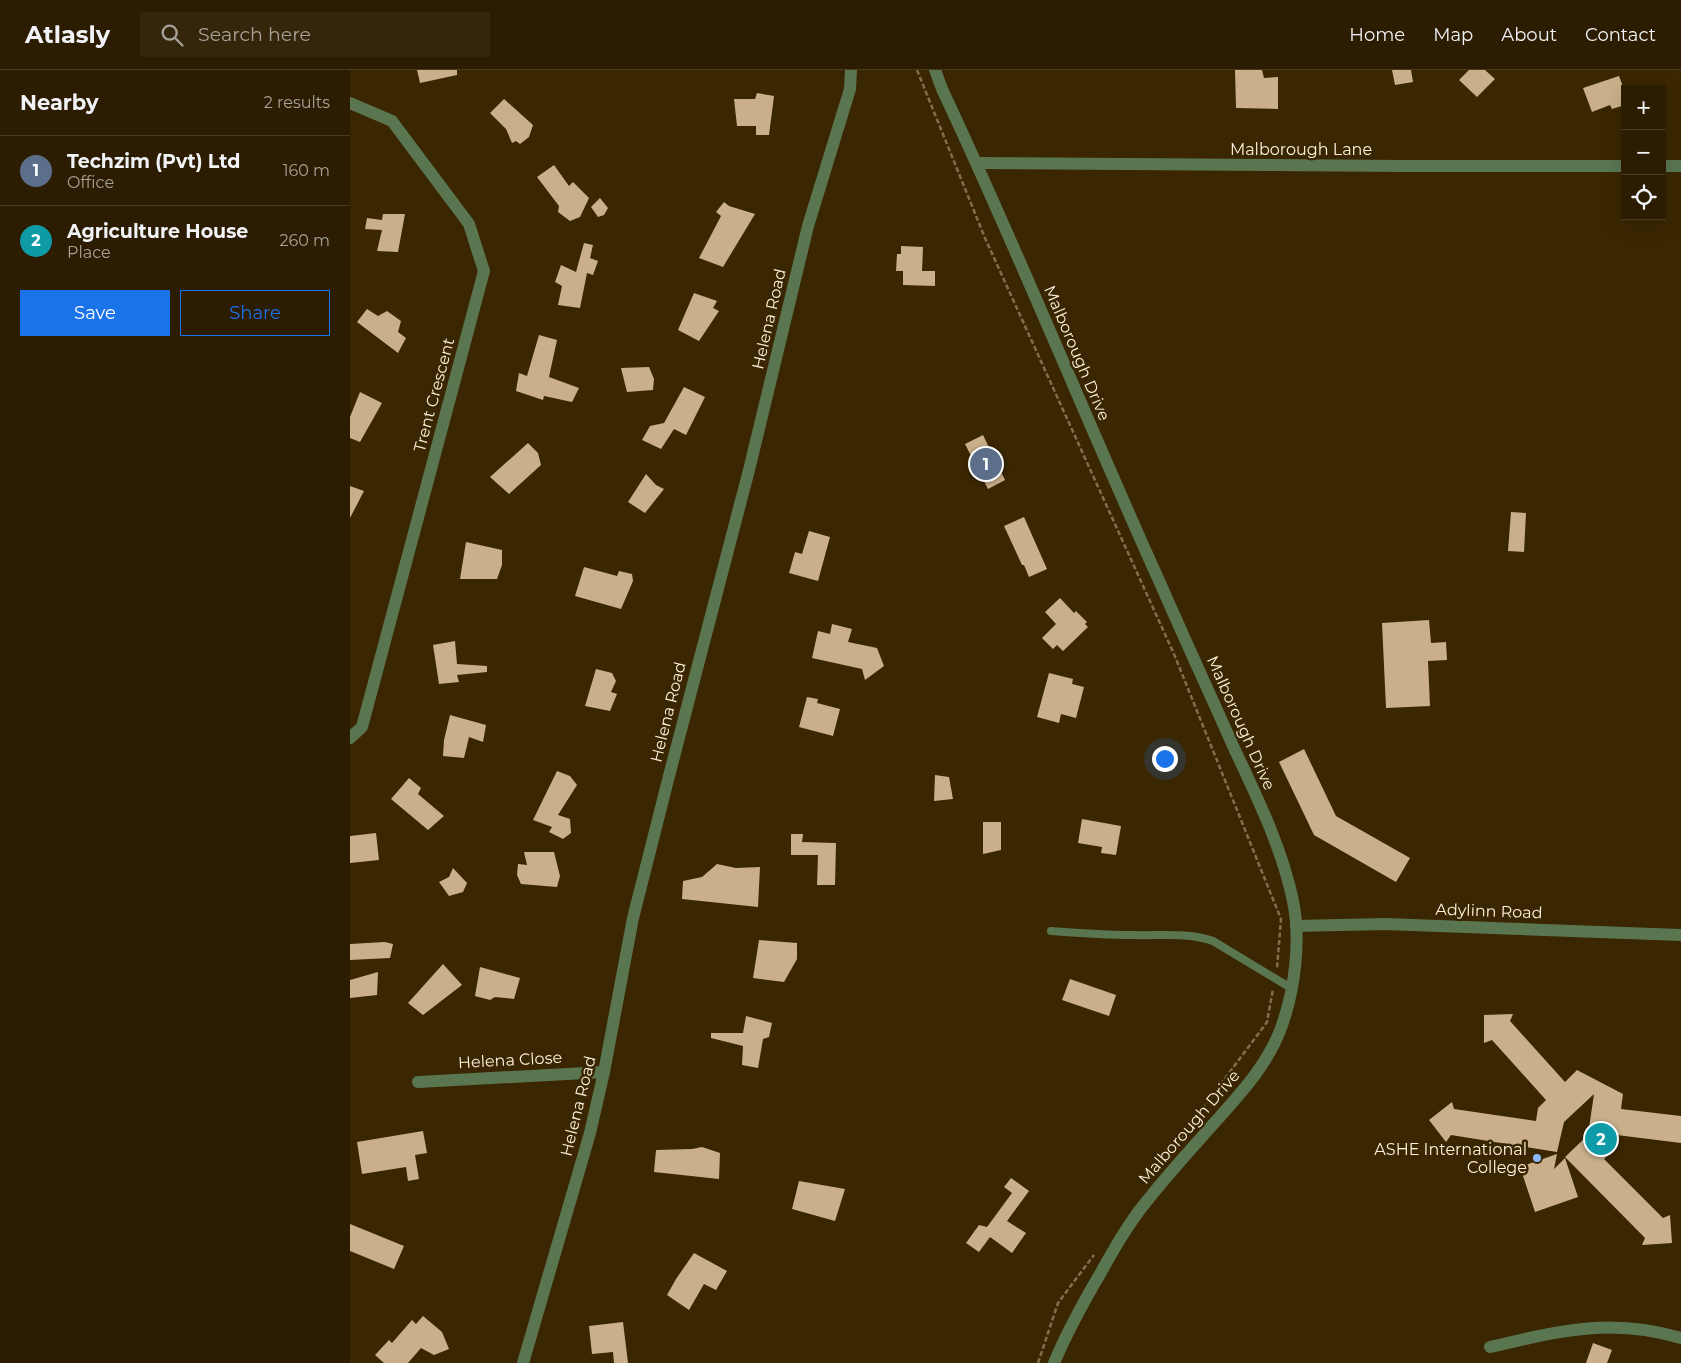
<!DOCTYPE html>
<html lang="en">
<head>
<meta charset="utf-8">
<style>
  body { margin:0; font-family:Montserrat,sans-serif; background:#34250b; color:#f1f3f6 }
  .controls { position:absolute; right:15px; top:15px; display:grid; overflow:hidden; border-radius:0px; box-shadow:0 5px 20px #0002 }
  .controls button { width:45px; height:45px; display:grid; place-items:center; padding:0; border:0; border-bottom:1px solid #483a23; background:#2c1c01; color:#f1f3f6; font:25px sans-serif }
  .you { position:absolute; left:814px; top:688px; width:18px; height:18px; margin:-12px; border:4px solid #fff; border-radius:50%; background:#1a73e8; box-shadow:0 0 0 8px #1a73e833 }
  .badge { display:grid; place-items:center; width:32px; height:32px; border-radius:50%; background:#1a73e8; color:#fff; font-size:16px; font-weight:700 }
  .pin { position:absolute; translate:-50% -50%; border:2px solid #fff; box-shadow:0 1px 5px #0006 }
  .list { margin:0; padding:0; list-style:none }
  h2 { display:flex; justify-content:space-between; align-items:center; height:65px; margin:0; padding:0 20px; font-size:21px }
  h2 small { font-size:16px; font-weight:400; color:#a6a199 }
  .list li { display:grid; grid-template-columns:32px 1fr auto; gap:15px; align-items:center; box-sizing:border-box; height:70px; padding:0 20px; border-top:1px solid #483a23 }
  .list b { display:block; font-size:19px; white-space:nowrap }
  .list p { margin:0; font-size:16px; white-space:nowrap; color:#a6a199 }
  .list em { font-size:16px; font-style:normal; color:#a6a199 }
  .actions { display:flex; gap:10px; padding:15px 20px }
  .actions a { flex:1; padding:11px 0; border:1px solid #1a73e8; border-radius:0px; text-align:center; font-size:18px; color:#1a73e8 }
  .actions .main { background:#1a73e8; color:#fff }
  .icon { flex:none; width:28px; height:28px; fill:none; stroke:currentColor; stroke-width:2; stroke-linecap:round; stroke-linejoin:round }
  .map { position:relative; flex:none; width:1331px; height:1293px; overflow:hidden }
  header { display:flex; align-items:center; gap:30px; box-sizing:border-box; height:70px; padding:0 25px; background:#2c1c01; border-bottom:1px solid #483a23 }
  header strong { font-size:24px }
  nav { display:flex; gap:28px; margin-inline-start:auto; font-size:18px }
  .search { width:350px; height:45px; background:#34250b; display:flex; align-items:center; gap:12px; box-sizing:border-box; padding:0 18px; border-radius:0px; color:#a6a199; font-size:19px }
  main { display:flex }
  aside { flex:1; background:#2c1c01 }
  .map>svg:first-child { display:block }
  .building { fill:#c9b08b }
  .lines { fill:none; stroke-linecap:round; stroke-linejoin:round }
  .path { stroke:#806e4f; stroke-width:2.5; stroke-dasharray:5 2.5; stroke-linecap:butt }
  .service { stroke:#5a7651; stroke-width:8 }
  .minor { stroke:#5a7651; stroke-width:12 }
  .poi-dot { fill:#8cb9fc; stroke:#3a2601; stroke-width:2 }
  .labels { text-anchor:middle; dominant-baseline:central; stroke-width:5; stroke-linejoin:round; paint-order:stroke }
  .street-label { font-size:16px; fill:#fdf0dc; stroke:#3a2601 }
  .poi-label { font-size:16px; fill:#fdf0dc; stroke:#3a2601; text-anchor:end }
</style>
</head>
<body>
<header>
<strong>Atlasly</strong>
<div class="search"><svg class="icon" aria-label="search" viewBox="0 0 24 24"><circle cx="10" cy="10" r="6"/><path d="M15 15l6 6"/></svg>Search here</div>
<nav><a>Home</a><a>Map</a><a>About</a><a>Contact</a></nav>
</header>
<main>
<aside>
<h2>Nearby<small>2 results</small></h2>
<ul class="list">
<li><span class="badge" style="background:#5c6f8a">1</span><div><b>Techzim (Pvt) Ltd</b><p>Office</p></div><em>160 m</em></li>
<li><span class="badge" style="background:#0f9aa8">2</span><div><b>Agriculture House</b><p>Place</p></div><em>260 m</em></li>
</ul>
<div class="actions"><a class="main">Save</a><a>Share</a></div>
</aside>
<div class="map">
<svg width="1331" height="1293" viewBox="0 0 1331 1293">
  <rect width="100%" height="100%" fill="#3a2601"/>
  <g class="building">
    <polygon points="67,0 107,0 107,5 70,13"/>
    <polygon points="885,0 912,0 914,8 928,7 928,39 886,38"/>
    <polygon points="1042,0 1061,0 1063,12 1045,15"/>
    <polygon points="1119,0 1135,0 1145,9 1127,27 1109,10"/>
    <polygon points="1269,6 1275,22 1275,35 1262,39 1260,35 1242,42 1233,18"/>
    <polygon points="407,23 424,26 419,65 406,65 406,56 387,56 384,29 405,29"/>
    <polygon points="154,29 183,55 179,67 170,74 166,71 162,73 156,59 140,43"/>
    <polygon points="204,95 219,116 223,112 239,128 230,147 220,151 208,142 209,136 187,107"/>
    <polygon points="250,128 258,138 254,145 248,147 241,137"/>
    <polygon points="374,132 379,136 405,144 373,197 349,188 371,146 366,142"/>
    <polygon points="33,144 55,144 48,182 27,181 32,160 15,159 17,148 32,150"/>
    <polygon points="234,173 243,175 240,188 248,191 243,205 237,203 230,238 208,235 212,216 205,212 211,195 226,202"/>
    <polygon points="551,176 573,177 572,201 585,201 585,216 553,215 553,201 546,201 547,184 551,184"/>
    <polygon points="344,223 367,231 363,238 369,241 349,271 328,260"/>
    <polygon points="17,239 28,246 37,241 51,251 48,262 56,268 48,283 7,252"/>
    <polygon points="189,265 207,270 199,307 229,318 222,332 194,326 193,330 166,321 169,303 177,306"/>
    <polygon points="299,297 304,309 303,320 277,322 271,298"/>
    <polygon points="334,317 355,327 336,365 324,359 311,379 292,370 300,356 314,353"/>
    <polygon points="10,322 32,333 10,372 0,368 0,347"/>
    <polygon points="633,365 655,410 638,419 615,374"/>
    <polygon points="178,373 188,383 191,395 159,424 140,407"/>
    <polygon points="296,404 306,415 314,419 295,443 278,432"/>
    <polygon points="0,416 14,421 0,448"/>
    <polygon points="1161,442 1176,443 1174,482 1158,481"/>
    <polygon points="674,447 697,499 679,507 674,495 672,495 654,456"/>
    <polygon points="459,461 480,467 468,511 439,503 445,482 452,484"/>
    <polygon points="116,472 152,480 152,495 147,509 110,509"/>
    <polygon points="234,497 267,506 269,501 282,504 283,511 271,539 225,526"/>
    <polygon points="710,528 724,543 726,541 737,552 735,554 738,557 713,581 707,575 703,579 692,568 706,554 695,542"/>
    <polygon points="1079,550 1081,573 1096,572 1097,590 1078,591 1080,636 1036,638 1032,553"/>
    <polygon points="482,554 502,559 498,572 527,578 534,596 515,610 512,599 462,588 468,561 480,564"/>
    <polygon points="105,571 107,594 137,596 137,602 107,605 109,612 89,614 83,575"/>
    <polygon points="246,599 262,603 266,611 261,622 267,624 260,641 235,636"/>
    <polygon points="699,603 723,609 722,614 734,617 726,648 711,644 709,653 687,647"/>
    <polygon points="457,627 468,629 467,633 490,639 483,666 449,657"/>
    <polygon points="100,645 136,655 133,672 119,667 114,688 93,686 94,670"/>
    <polygon points="954,679 986,746 1060,788 1046,812 964,765 929,692"/>
    <polygon points="207,701 220,706 227,715 208,745 220,749 221,763 213,769 199,762 202,757 183,750"/>
    <polygon points="585,705 599,707 603,729 584,731"/>
    <polygon points="59,708 71,718 68,724 94,746 78,760 41,729"/>
    <polygon points="732,749 771,756 766,785 751,783 752,777 728,773"/>
    <polygon points="633,752 651,752 651,780 633,784"/>
    <polygon points="26,763 29,790 0,793 0,766"/>
    <polygon points="441,764 453,764 452,772 486,773 485,815 467,815 468,785 441,785"/>
    <polygon points="174,782 204,782 210,806 207,817 171,814 167,805 168,794 177,795"/>
    <polygon points="367,794 386,798 410,797 408,837 332,829 333,811 352,807"/>
    <polygon points="103,798 117,813 113,822 99,826 89,812 99,807"/>
    <polygon points="409,870 447,873 447,889 434,912 403,908"/>
    <polygon points="35,872 43,874 40,888 0,890 0,874"/>
    <polygon points="93,894 112,915 73,945 58,933"/>
    <polygon points="130,897 170,908 164,929 145,927 140,930 125,926"/>
    <polygon points="28,902 27,925 0,928 0,910"/>
    <polygon points="720,909 766,925 759,946 712,930"/>
    <polygon points="1163,944 1160,951 1215,1012 1227,1000 1273,1024 1271,1039 1331,1046 1331,1073 1267,1065 1266,1077 1254,1089 1313,1148 1320,1145 1322,1173 1292,1175 1295,1168 1215,1087 1238,1065 1244,1024 1214,1052 1207,1082 1101,1065 1096,1072 1079,1050 1102,1032 1104,1039 1186,1051 1188,1038 1196,1030 1142,970 1134,973 1134,945"/>
    <polygon points="396,946 422,953 419,967 413,969 408,998 392,995 393,976 361,968 361,963 393,963"/>
    <polygon points="73,1061 77,1083 65,1085 69,1109 58,1111 56,1097 12,1104 7,1072"/>
    <polygon points="352,1077 370,1083 369,1109 304,1102 306,1080 342,1079"/>
    <polygon points="1207,1084 1204,1099 1215,1088 1228,1127 1185,1142 1170,1097"/>
    <polygon points="661,1108 679,1121 657,1151 676,1163 662,1183 640,1167 629,1182 616,1173 629,1155 637,1157 662,1123 654,1117"/>
    <polygon points="449,1111 495,1119 485,1151 442,1139"/>
    <polygon points="0,1154 54,1176 44,1199 0,1181"/>
    <polygon points="344,1183 377,1201 366,1220 354,1214 339,1240 317,1225 326,1209"/>
    <polygon points="73,1246 92,1262 99,1279 84,1285 71,1278 58,1293 34,1293 25,1285 39,1270 42,1273 62,1250 66,1254"/>
    <polygon points="273,1252 278,1293 264,1293 263,1282 242,1284 239,1256"/>
    <polygon points="1243,1273 1262,1280 1257,1293 1236,1293"/>
  </g>
  <g class="lines">
    <g class="path">
      <polyline points="567,0 635,168 824,584 931,849 927,898"/>
      <polyline points="830,1069 917,952 923,919"/>
      <polyline points="688,1293 708,1233 744,1185"/>
    </g>
    <path class="service" d="M701,861C728,863 755,865 782,865C808,866 838,862 863,871L941,918"/>
    <g class="minor">
      <path d="M585,0L592,19C669,182 736,350 811,515C835,570 860,624 884,678C907,727 932,778 943,831C951,870 945,920 931,958C918,994 891,1023 866,1051C842,1078 818,1104 796,1132C778,1154 764,1179 750,1204C733,1233 717,1262 704,1293"/>
      <polyline points="0,33 42,51 119,154 134,201 12,657 0,668"/>
      <polyline points="627,93 1055,96 1275,96"/>
      <polyline points="1312,96 1331,96"/>
      <polyline points="946,856 1035,854 1331,865"/>
      <polyline points="68,1012 254,1002"/>
      <path d="M1140,1277C1210,1261 1260,1247 1331,1268"/>
      <polyline points="173,1293 240,1063 254,1002 283,848 319,706 399,400 458,156 500,19 501,0"/>
    </g>
  </g>
  <circle class="poi-dot" cx="1187" cy="1088" r="5"/>
  <g class="labels">
    <g class="street-label">
      <text x="951" y="79">Malborough Lane</text>
      <text transform="translate(419 249) rotate(-77)">Helena Road</text>
      <text transform="translate(727 283) rotate(67)">Malborough Drive</text>
      <text transform="translate(84 325) rotate(-75)">Trent Crescent</text>
      <text transform="translate(318 642) rotate(-76)">Helena Road</text>
      <text transform="translate(891 653) rotate(66)">Malborough Drive</text>
      <text transform="translate(1139 841) rotate(2)">Adylinn Road</text>
      <text transform="translate(160 990) rotate(-3)">Helena Close</text>
      <text transform="translate(228 1036) rotate(-76)">Helena Road</text>
      <text transform="translate(839 1057) rotate(-49)">Malborough Drive</text>
    </g>
    <g class="poi-label">
      <text x="1177" y="1079">ASHE International<tspan x="1177" dy="18">College</tspan></text>
    </g>
  </g>
</svg>
<div class="controls">
<button>+</button>
<button>−</button>
<button><svg class="icon" aria-label="locate" viewBox="0 0 24 24"><circle cx="12" cy="12" r="6"/><path d="M12 2v4M12 18v4M2 12h4M18 12h4"/></svg></button>
</div>
<div class="you"></div>
<div class="pin badge" style="left:636px;top:394px;background:#5c6f8a">1</div>
<div class="pin badge" style="left:1251px;top:1069px;background:#0f9aa8">2</div>
</div>
</main>
</body>
</html>
